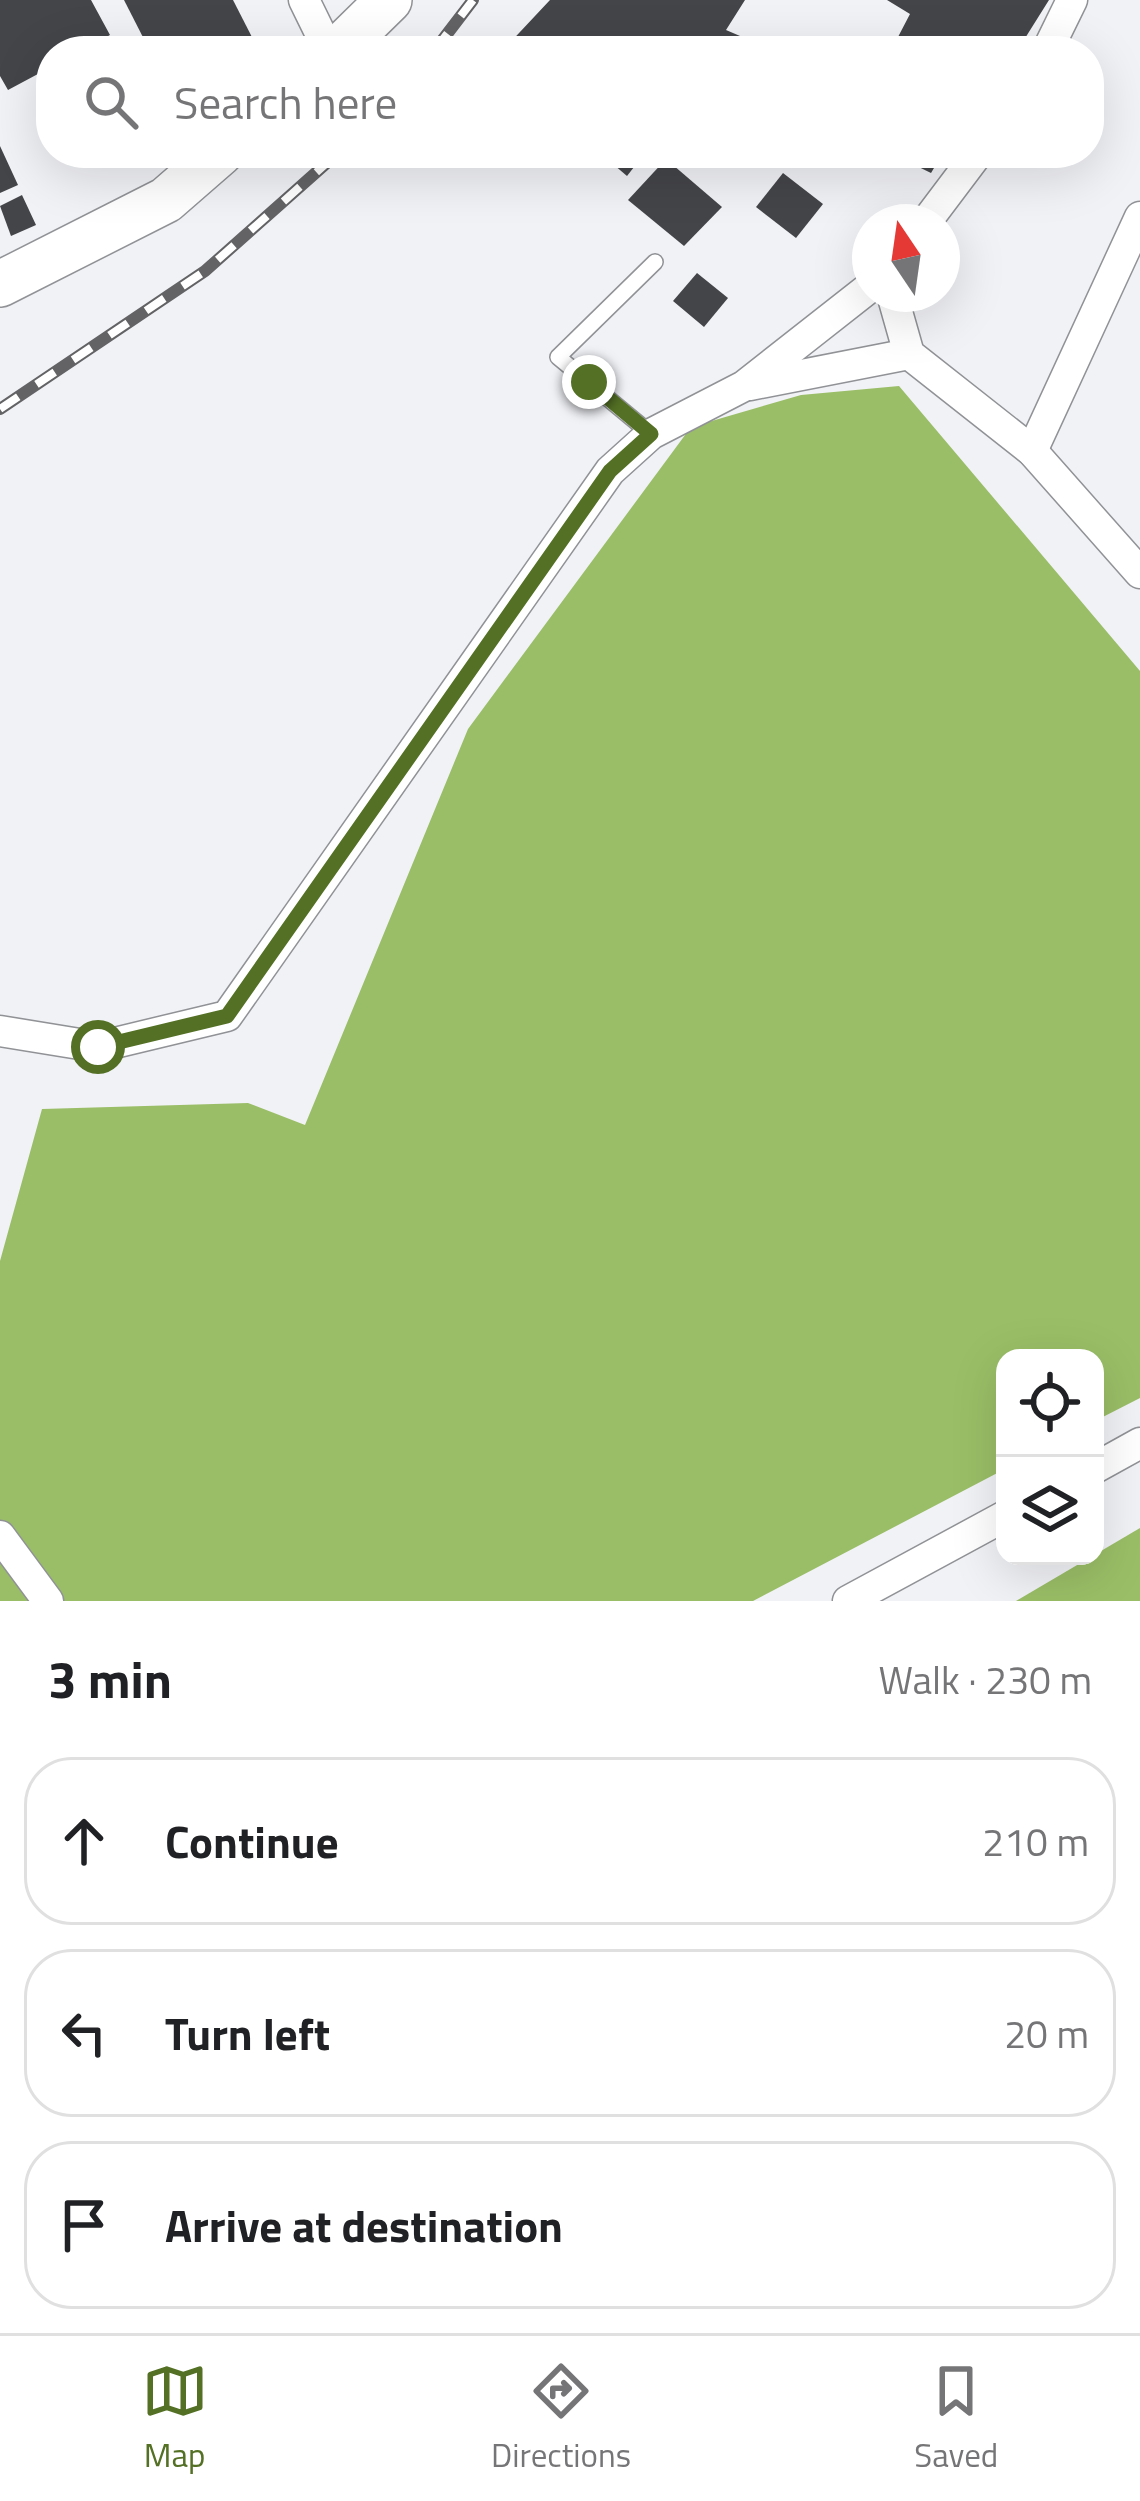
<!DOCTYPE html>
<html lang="en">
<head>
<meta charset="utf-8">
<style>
  body { margin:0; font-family:"Titillium Web",sans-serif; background:#f6f6f6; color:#202124 }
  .controls { position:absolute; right:36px; bottom:36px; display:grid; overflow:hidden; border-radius:24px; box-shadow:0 12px 48px #0002 }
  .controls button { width:108px; height:108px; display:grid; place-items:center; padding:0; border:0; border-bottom:3px solid #e0e0e0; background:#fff; color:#202124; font:60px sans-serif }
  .compass { position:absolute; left:852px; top:204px; width:108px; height:108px; border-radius:50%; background:#fff; box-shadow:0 12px 48px #0002; rotate:347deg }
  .stop { position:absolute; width:36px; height:36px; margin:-27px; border:9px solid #537024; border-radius:50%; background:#fff }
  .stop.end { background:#537024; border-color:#fff; box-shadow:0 3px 12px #0008 }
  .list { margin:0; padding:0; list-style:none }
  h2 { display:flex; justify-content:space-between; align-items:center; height:156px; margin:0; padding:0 48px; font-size:51px }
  h2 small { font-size:39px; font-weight:400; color:#757577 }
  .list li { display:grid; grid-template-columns:78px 1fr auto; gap:36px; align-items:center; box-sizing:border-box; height:168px; margin:0 24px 24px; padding:0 24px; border:3px solid #e0e0e0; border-radius:48px }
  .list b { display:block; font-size:45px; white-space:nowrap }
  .list em { font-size:39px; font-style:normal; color:#757577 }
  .icon { flex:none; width:66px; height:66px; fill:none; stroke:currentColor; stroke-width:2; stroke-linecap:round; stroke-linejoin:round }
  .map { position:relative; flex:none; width:1140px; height:1601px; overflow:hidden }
  .search { position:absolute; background:#fff; box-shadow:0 12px 48px #0002; left:36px; right:36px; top:36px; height:132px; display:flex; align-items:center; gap:30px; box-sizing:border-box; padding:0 42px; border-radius:48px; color:#757577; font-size:45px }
  .sheet { height:732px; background:#fff }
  nav { display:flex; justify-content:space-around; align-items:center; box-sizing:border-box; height:168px; border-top:3px solid #e0e0e0; background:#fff; font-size:33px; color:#757577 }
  nav a { display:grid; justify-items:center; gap:6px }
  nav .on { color:#537024 }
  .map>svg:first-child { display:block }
  .forest { fill:#9abe67 }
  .building { fill:#444549 }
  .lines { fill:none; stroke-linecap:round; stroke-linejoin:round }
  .lane-casing { stroke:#909296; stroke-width:18 }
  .street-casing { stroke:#909296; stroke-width:33 }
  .secondary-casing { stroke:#909296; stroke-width:48 }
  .lane { stroke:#fff; stroke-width:15 }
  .street { stroke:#fff; stroke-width:30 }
  .secondary { stroke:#fff; stroke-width:45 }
  .rail-casing { stroke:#636366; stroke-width:12 }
  .rail { stroke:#fff; stroke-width:8; stroke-dasharray:22; stroke-linecap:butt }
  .route { stroke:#537024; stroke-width:15 }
</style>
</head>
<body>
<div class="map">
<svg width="1140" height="1601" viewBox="0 0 1140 1601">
  <rect width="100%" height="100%" fill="#f1f2f6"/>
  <g class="forest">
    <polygon points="899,386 1140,671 1140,1398 1095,1421 1095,1358 1005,1358 1005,1469 753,1601 0,1601 0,1261 42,1109 248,1103 305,1125 468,729 691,427 801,395"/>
    <polygon points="1140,1528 1140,1601 1016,1601"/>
  </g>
  <g class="building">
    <polygon points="0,0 91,0 110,35 81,51 51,51 51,67 8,90 0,76"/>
    <polygon points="124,0 233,0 258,49 150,51"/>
    <polygon points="550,0 745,0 726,30 775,51 502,51"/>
    <polygon points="887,0 1049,0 1017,51 922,51 898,37 910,14"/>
    <polygon points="0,146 18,185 0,193"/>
    <polygon points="600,153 645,153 627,176"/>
    <polygon points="890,153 943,153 931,173"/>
    <polygon points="666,159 722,207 684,246 628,200"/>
    <polygon points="783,173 823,204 796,238 756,207"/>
    <polygon points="22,195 36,225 11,236 0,206"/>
    <polygon points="697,273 728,298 704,327 673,301"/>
  </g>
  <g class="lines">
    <defs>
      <polyline id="lane" points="651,434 558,357 655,262"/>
      <g id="street">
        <polyline points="304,0 329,51"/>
        <polyline points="1047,51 1072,0"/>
        <polyline points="926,222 978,153"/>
        <polyline points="892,294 909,354 1032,451 1140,573"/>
        <polyline points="750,385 909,354"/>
        <polyline points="1032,451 1140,217"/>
        <polyline points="0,1031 98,1047 227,1016 610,471 651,434 744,386 870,287"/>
        <polyline points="1095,1468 1140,1443"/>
        <polyline points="0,1536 48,1601"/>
        <polyline points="848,1601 1005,1516"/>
      </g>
      <g id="secondary">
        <polyline points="337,51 389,0"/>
        <polyline points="0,284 166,200 220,153"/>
      </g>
    </defs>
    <use href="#lane" class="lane-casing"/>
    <use href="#street" class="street-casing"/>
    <use href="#secondary" class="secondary-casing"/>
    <use href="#lane" class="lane"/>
    <use href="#street" class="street"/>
    <use href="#secondary" class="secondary"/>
    <defs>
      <g id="rail">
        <polyline points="434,51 473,0"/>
        <polyline points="0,409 205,271 338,153"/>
      </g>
    </defs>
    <use href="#rail" class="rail-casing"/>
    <use href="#rail" class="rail"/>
  </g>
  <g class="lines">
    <polyline class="route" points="98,1047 227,1016 610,471 651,434 589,382"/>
  </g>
</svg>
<div class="controls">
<button><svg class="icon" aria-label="locate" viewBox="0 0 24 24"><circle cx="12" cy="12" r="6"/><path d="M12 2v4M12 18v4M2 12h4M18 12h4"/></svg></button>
<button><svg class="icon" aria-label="layers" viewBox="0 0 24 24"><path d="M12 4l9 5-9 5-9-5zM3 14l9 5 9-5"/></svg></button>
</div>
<svg class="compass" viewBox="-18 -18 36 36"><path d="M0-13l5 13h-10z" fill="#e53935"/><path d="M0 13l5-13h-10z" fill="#757577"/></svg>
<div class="stop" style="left:98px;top:1047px"></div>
<div class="stop end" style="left:589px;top:382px"></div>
<div class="search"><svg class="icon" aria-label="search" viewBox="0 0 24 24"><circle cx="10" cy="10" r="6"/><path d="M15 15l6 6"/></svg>Search here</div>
</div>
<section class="sheet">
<h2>3 min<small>Walk · 230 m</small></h2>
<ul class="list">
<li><svg class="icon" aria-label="ahead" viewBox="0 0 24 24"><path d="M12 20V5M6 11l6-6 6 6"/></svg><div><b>Continue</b></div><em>210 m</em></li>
<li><svg class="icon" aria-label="left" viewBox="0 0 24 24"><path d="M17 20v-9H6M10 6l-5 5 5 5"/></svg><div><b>Turn left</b></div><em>20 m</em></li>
<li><svg class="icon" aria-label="arrive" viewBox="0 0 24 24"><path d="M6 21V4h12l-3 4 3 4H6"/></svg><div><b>Arrive at destination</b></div></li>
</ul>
</section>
<nav>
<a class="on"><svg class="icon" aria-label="map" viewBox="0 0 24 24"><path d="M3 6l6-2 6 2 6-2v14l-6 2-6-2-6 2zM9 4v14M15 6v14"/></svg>Map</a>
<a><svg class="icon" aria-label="directions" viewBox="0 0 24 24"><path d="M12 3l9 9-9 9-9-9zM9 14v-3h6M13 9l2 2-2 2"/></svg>Directions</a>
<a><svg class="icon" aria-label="saved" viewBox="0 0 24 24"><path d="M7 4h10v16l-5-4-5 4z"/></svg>Saved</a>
</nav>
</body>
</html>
